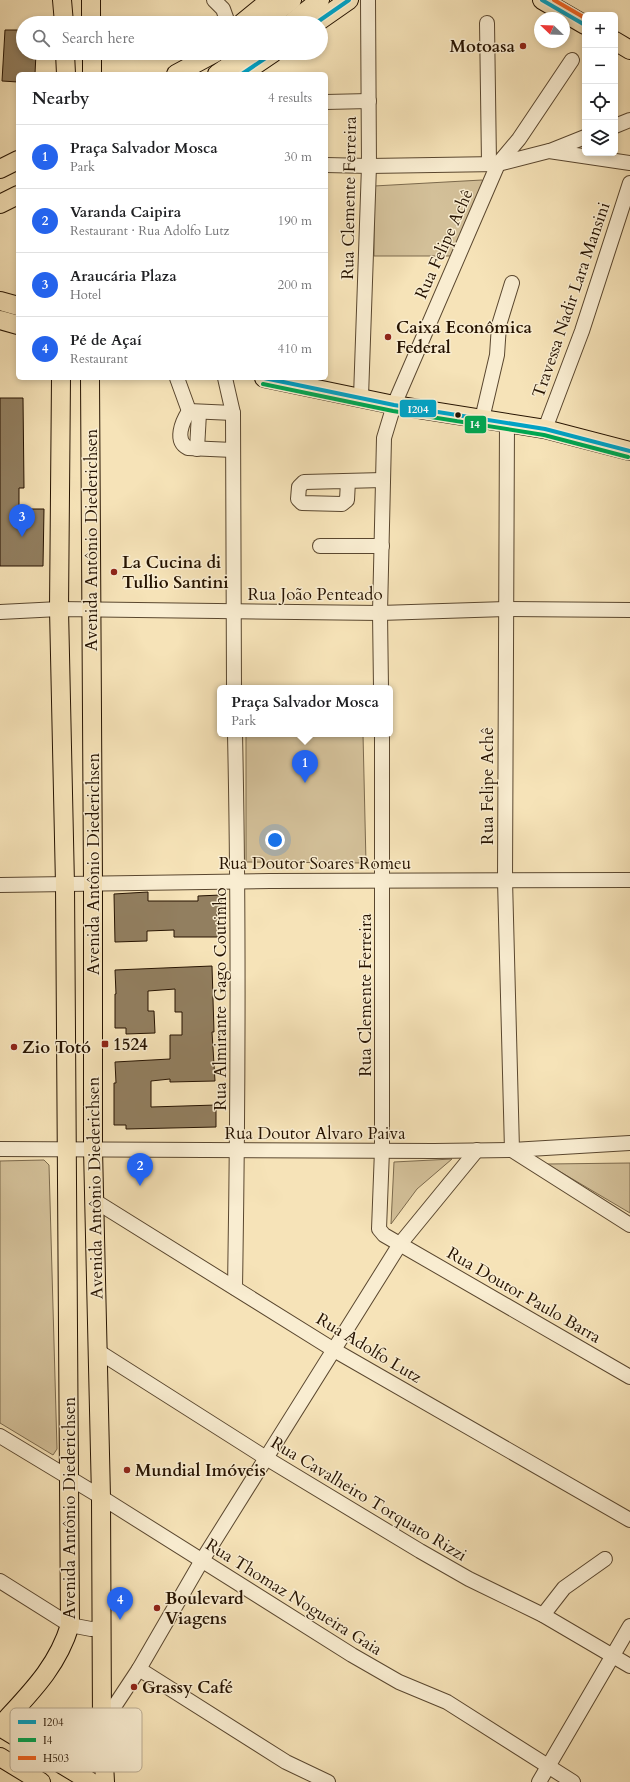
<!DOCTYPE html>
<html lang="en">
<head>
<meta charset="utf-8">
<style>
  body { margin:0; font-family:Cardo,serif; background:#f6f6f6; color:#202124 }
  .controls { position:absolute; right:12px; top:12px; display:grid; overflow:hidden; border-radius:6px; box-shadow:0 2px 6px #0003 }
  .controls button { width:36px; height:36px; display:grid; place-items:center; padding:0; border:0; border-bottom:1px solid #e0e0e0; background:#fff; color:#202124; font:20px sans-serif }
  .compass { position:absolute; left:534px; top:12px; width:36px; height:36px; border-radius:50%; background:#fff; box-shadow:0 2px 6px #0003; rotate:293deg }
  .you { position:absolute; left:275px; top:840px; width:14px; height:14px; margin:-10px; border:3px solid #fff; border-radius:50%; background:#1a73e8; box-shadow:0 0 0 6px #1a73e833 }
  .badge { display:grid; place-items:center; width:26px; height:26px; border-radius:50%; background:#2563eb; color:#fff; font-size:13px; font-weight:700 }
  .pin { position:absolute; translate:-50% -33px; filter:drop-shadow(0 1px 2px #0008) }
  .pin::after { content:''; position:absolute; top:21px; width:14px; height:12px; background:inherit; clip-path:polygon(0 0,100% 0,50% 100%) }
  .popup { position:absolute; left:217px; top:685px; width:176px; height:52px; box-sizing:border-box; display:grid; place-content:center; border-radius:6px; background:#fff; filter:drop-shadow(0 1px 3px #0005); font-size:13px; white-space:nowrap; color:#757577 }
  .popup b { font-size:15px; color:#202124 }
  .popup::after { content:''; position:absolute; left:50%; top:100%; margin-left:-8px; border:8px solid transparent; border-top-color:#fff }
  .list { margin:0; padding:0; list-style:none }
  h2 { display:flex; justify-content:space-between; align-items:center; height:52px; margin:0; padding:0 16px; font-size:17px }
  h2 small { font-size:13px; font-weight:400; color:#757577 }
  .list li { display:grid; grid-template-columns:26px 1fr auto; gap:12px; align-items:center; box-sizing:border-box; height:64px; padding:0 16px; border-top:1px solid #e0e0e0 }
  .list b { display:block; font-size:15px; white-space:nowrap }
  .list p { margin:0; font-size:13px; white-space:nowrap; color:#757577 }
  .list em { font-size:13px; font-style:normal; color:#757577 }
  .icon { flex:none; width:22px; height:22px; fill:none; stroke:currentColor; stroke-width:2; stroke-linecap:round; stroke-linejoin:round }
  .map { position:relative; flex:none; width:630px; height:1782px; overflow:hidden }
  .search { position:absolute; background:#fff; box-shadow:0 2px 6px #0003; left:16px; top:16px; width:312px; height:44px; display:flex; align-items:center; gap:10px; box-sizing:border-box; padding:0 14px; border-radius:22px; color:#757577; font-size:15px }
  .panel { position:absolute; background:#fff; box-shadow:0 2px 6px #0003; left:16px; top:72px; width:312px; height:308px; border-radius:6px }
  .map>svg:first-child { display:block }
  .green { fill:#d3c099; stroke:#7c6a4d }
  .building { fill:#927f60; stroke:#261301 }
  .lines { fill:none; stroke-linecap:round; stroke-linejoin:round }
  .minor-casing { stroke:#5a472f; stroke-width:16 }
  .major-casing { stroke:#261301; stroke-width:20 }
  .minor { stroke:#f9edd1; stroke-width:14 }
  .major { stroke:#f6e3b8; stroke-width:18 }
  .bus-1-casing { stroke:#f9edd1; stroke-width:7 }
  .bus-2-casing { stroke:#f9edd1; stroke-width:7 }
  .bus-3-casing { stroke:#f9edd1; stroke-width:7 }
  .bus-1 { stroke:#02a2c4; stroke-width:4 }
  .bus-2 { stroke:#00a651; stroke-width:4 }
  .bus-3 { stroke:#f26522; stroke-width:4 }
  .poi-dot { fill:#8f2418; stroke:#f9edd1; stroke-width:1.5 }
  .bus-dot { fill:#261301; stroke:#f9edd1; stroke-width:1.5 }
  .labels { text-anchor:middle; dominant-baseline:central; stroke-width:3; stroke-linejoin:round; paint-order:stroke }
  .poi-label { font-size:17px; font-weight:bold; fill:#261301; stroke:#f9edd1; text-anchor:start }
  .street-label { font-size:17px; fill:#261301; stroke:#f9edd1 }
  .key { fill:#f9edd1; stroke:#baac93; stroke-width:1 }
  .key-label { font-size:11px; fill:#261301 }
  .line-badge { stroke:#f9edd1; stroke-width:1.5 }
  .badge-label { font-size:11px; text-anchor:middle; font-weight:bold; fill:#fff }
</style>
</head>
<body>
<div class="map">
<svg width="630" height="1782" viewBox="0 0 630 1782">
  <rect width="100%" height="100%" fill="#f6e3b8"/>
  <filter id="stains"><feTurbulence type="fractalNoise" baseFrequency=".005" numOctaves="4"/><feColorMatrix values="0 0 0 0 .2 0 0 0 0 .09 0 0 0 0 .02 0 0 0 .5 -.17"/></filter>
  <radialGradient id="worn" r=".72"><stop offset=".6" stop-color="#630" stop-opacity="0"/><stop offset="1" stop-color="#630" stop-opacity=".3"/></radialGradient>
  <g class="green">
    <polygon points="482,180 485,182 456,256 374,256 374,186"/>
    <polygon points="246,734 363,734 366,863 246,862"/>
    <polygon points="452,1159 417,1189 391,1224 394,1162"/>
    <polygon points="44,1160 49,1165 57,1449 53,1455 0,1423 0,1161"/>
    <polygon points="630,1163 630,1213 547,1164"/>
  </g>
  <g class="building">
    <polygon points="5,30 23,30 23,53 36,53 35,74 18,74 18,82 2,81"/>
    <polygon points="0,398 23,398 24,488 19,488 19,509 44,509 43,566 0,566"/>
    <polygon points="148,892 148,901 198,901 198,896 221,895 222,914 217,914 218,937 174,937 174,930 147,931 147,941 115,942 114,894"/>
    <polygon points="212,966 214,1032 212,1032 215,1081 170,1082 170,1079 151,1081 151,1107 216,1105 216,1127 126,1129 126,1125 114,1125 114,1083 116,1083 115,1062 170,1059 170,1035 182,1035 182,1012 175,1012 175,989 148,991 148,1011 154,1011 155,1033 126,1034 126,1028 115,1028 115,994 116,994 115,970"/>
  </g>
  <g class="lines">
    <defs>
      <g id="minor">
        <polyline points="214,0 223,9 228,23"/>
        <polyline points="487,23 489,163"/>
        <polyline points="326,102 369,101"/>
        <polyline points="615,126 630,120"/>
        <polyline points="550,151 585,137"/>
        <polyline points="326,165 369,166 498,164 549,151 630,163"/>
        <polyline points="177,378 189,411"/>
        <polyline points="225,378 233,413 234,688"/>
        <polyline points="361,397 369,166 368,0"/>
        <path d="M233,413L189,411C182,422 174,441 188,448L233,450"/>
        <polyline points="482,419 497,355 499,325 512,283"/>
        <polyline points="507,422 505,880 512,1150"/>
        <polyline points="545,429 582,331 630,183"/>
        <polyline points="197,449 199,413"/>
        <polyline points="348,481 347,500 342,504 302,503 298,499 299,487 304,482 383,480"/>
        <polyline points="320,546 382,546"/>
        <polyline points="0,612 59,609 380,613 506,609 630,610"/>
        <polyline points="381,688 380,613 384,438 394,405 498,164 519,139 572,60"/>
        <polyline points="382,734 382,1150 379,1229 384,1235 630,1377"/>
        <polyline points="0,885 270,881 630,880"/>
        <polyline points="0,1149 434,1151 512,1150 630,1143"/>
        <polyline points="512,1150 630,1225"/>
        <polyline points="95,1201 334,1350 630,1520"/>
        <path d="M235,1288C238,1103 239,919 235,734"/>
        <polyline points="96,1350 266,1458 420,1551 469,1579 543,1615 630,1666"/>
        <polyline points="0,1436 101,1497 352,1655 399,1682 447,1702 573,1782"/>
        <polyline points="0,1581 70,1625 91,1629 102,1628"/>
        <polyline points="543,1615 564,1588 605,1559"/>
        <polyline points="139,1669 286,1762 328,1782"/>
        <polyline points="102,1725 139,1669 201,1562 400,1244 477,1150"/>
        <polyline points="539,1782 630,1626"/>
      </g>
      <g id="major">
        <polyline points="62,0 64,23"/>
        <polyline points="91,0 91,23"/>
        <polyline points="542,0 585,25"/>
        <polyline points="242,23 270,0"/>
        <polyline points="262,23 292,0"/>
        <polyline points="291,23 320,0"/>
        <polyline points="316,23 349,0"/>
        <polyline points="615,41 630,50"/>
        <polyline points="65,53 66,74"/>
        <polyline points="92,53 92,74"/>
        <polyline points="176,74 215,53"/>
        <polyline points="217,74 248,53"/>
        <polyline points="242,74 273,53"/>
        <polyline points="0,169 18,160"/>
        <polyline points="0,204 18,195"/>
        <polyline points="0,301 18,306"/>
        <polyline points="0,320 18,325"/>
        <polyline points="90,378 93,884 93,1149 101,1497 102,1725 105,1782"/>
        <polyline points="264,378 394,405 545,429 630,451"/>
        <path d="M0,1726C29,1694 57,1668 70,1625L65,885L59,609L61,378"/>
        <polyline points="0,1727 91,1782"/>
        <polyline points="0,1757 41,1782"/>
      </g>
    </defs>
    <use href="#minor" class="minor-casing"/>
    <use href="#major" class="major-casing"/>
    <use href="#minor" class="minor"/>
    <use href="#major" class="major"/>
    <defs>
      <g id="bus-1">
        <polyline points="542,0 585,25"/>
        <polyline points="316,23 349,0"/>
        <polyline points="242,74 273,53"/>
        <polyline points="264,378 394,405 545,429 630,451"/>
      </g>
      <polyline id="bus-2" points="263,384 393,411 544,435 628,457"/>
      <polyline id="bus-3" points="554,0 585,18"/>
    </defs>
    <use href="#bus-1" class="bus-1-casing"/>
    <use href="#bus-2" class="bus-2-casing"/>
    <use href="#bus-3" class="bus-3-casing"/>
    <use href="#bus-1" class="bus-1"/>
    <use href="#bus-2" class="bus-2"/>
    <use href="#bus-3" class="bus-3"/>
  </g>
  <g class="poi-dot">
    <circle cx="523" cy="46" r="4"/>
    <circle cx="388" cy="337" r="4"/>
    <circle cx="114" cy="572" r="4"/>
    <rect x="101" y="1040" width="8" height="8" rx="2"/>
    <circle cx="14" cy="1047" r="4"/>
    <circle cx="127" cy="1470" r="4"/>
    <circle cx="157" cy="1608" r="4"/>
    <circle cx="134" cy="1687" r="4"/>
  </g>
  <circle class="bus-dot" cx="458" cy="415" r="3.5"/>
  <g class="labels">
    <g class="poi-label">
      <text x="515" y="46" text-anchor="end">Motoasa</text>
      <text x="396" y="327">Caixa Econômica<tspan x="396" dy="20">Federal</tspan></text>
      <text x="122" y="562">La Cucina di<tspan x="122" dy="20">Tullio Santini</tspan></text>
      <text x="113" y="1044">1524</text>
      <text x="22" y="1047">Zio Totó</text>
      <text x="135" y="1470">Mundial Imóveis</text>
      <text x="165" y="1598">Boulevard<tspan x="165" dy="20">Viagens</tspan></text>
      <text x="142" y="1687">Grassy Café</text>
    </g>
    <g class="street-label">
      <text transform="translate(349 198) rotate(-89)">Rua Clemente Ferreira</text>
      <text transform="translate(444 244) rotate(-66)">Rua Felipe Achê</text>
      <text transform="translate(571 300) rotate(-71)">Travessa Nadir Lara Mansini</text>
      <text transform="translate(91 540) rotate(-90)">Avenida Antônio Diederichsen</text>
      <text x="315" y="594">Rua João Penteado</text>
      <text transform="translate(487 786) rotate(-90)">Rua Felipe Achê</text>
      <text x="315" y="863">Rua Doutor Soares Romeu</text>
      <text transform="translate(93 864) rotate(-90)">Avenida Antônio Diederichsen</text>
      <text transform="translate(365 995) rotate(-90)">Rua Clemente Ferreira</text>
      <text transform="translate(220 999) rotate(-90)">Rua Almirante Gago Coutinho</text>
      <text x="315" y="1133">Rua Doutor Alvaro Paiva</text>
      <text transform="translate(95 1188) rotate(-91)">Avenida Antônio Diederichsen</text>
      <text transform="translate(524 1295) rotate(30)">Rua Doutor Paulo Barra</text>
      <text transform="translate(369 1348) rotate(31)">Rua Adolfo Lutz</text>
      <text transform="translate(369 1499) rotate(31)">Rua Cavalheiro Torquato Rizzi</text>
      <text transform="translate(69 1508) rotate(-90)">Avenida Antônio Diederichsen</text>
      <text transform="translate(294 1597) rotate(32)">Rua Thomaz Nogueira Gaia</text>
    </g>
  </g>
  <rect x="10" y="1708" width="132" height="64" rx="6" class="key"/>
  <rect x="18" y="1720" width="18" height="4" fill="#02a2c4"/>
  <rect x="18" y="1738" width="18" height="4" fill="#00a651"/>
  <rect x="18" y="1756" width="18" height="4" fill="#f26522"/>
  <g class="key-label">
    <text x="43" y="1726">I204</text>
    <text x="43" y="1744">I4</text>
    <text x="43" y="1762">H503</text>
  </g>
  <g class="line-badge">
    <rect x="399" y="399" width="38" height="19" rx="4" fill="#02a2c4"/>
    <rect x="464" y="415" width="23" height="19" rx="4" fill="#00a651"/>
  </g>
  <g class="badge-label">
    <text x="418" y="413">I204</text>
    <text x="475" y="428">I4</text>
  </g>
  <rect width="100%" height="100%" filter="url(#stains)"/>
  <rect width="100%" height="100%" fill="url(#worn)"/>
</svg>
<div class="controls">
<button>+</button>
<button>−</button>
<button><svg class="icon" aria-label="locate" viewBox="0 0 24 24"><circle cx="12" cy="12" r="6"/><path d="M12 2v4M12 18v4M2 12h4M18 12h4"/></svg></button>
<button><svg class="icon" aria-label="layers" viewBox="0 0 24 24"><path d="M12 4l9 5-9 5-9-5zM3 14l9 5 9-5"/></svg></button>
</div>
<svg class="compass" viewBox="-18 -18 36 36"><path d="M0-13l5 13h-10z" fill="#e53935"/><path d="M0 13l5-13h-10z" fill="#757577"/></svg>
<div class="you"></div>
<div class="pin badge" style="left:305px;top:783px">1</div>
<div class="popup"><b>Praça Salvador Mosca</b>Park</div>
<div class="pin badge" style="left:140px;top:1186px">2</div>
<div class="pin badge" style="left:22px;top:537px">3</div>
<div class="pin badge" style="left:120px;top:1620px">4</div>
<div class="search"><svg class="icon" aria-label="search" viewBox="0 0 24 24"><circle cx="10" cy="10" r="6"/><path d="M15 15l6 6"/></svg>Search here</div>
<section class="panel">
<h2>Nearby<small>4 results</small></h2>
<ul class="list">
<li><span class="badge">1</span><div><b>Praça Salvador Mosca</b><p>Park</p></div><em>30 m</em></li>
<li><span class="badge">2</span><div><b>Varanda Caipira</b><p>Restaurant · Rua Adolfo Lutz</p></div><em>190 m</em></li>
<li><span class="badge">3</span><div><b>Araucária Plaza</b><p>Hotel</p></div><em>200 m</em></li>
<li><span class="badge">4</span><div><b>Pé de Açaí</b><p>Restaurant</p></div><em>410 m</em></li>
</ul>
</section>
</div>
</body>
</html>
